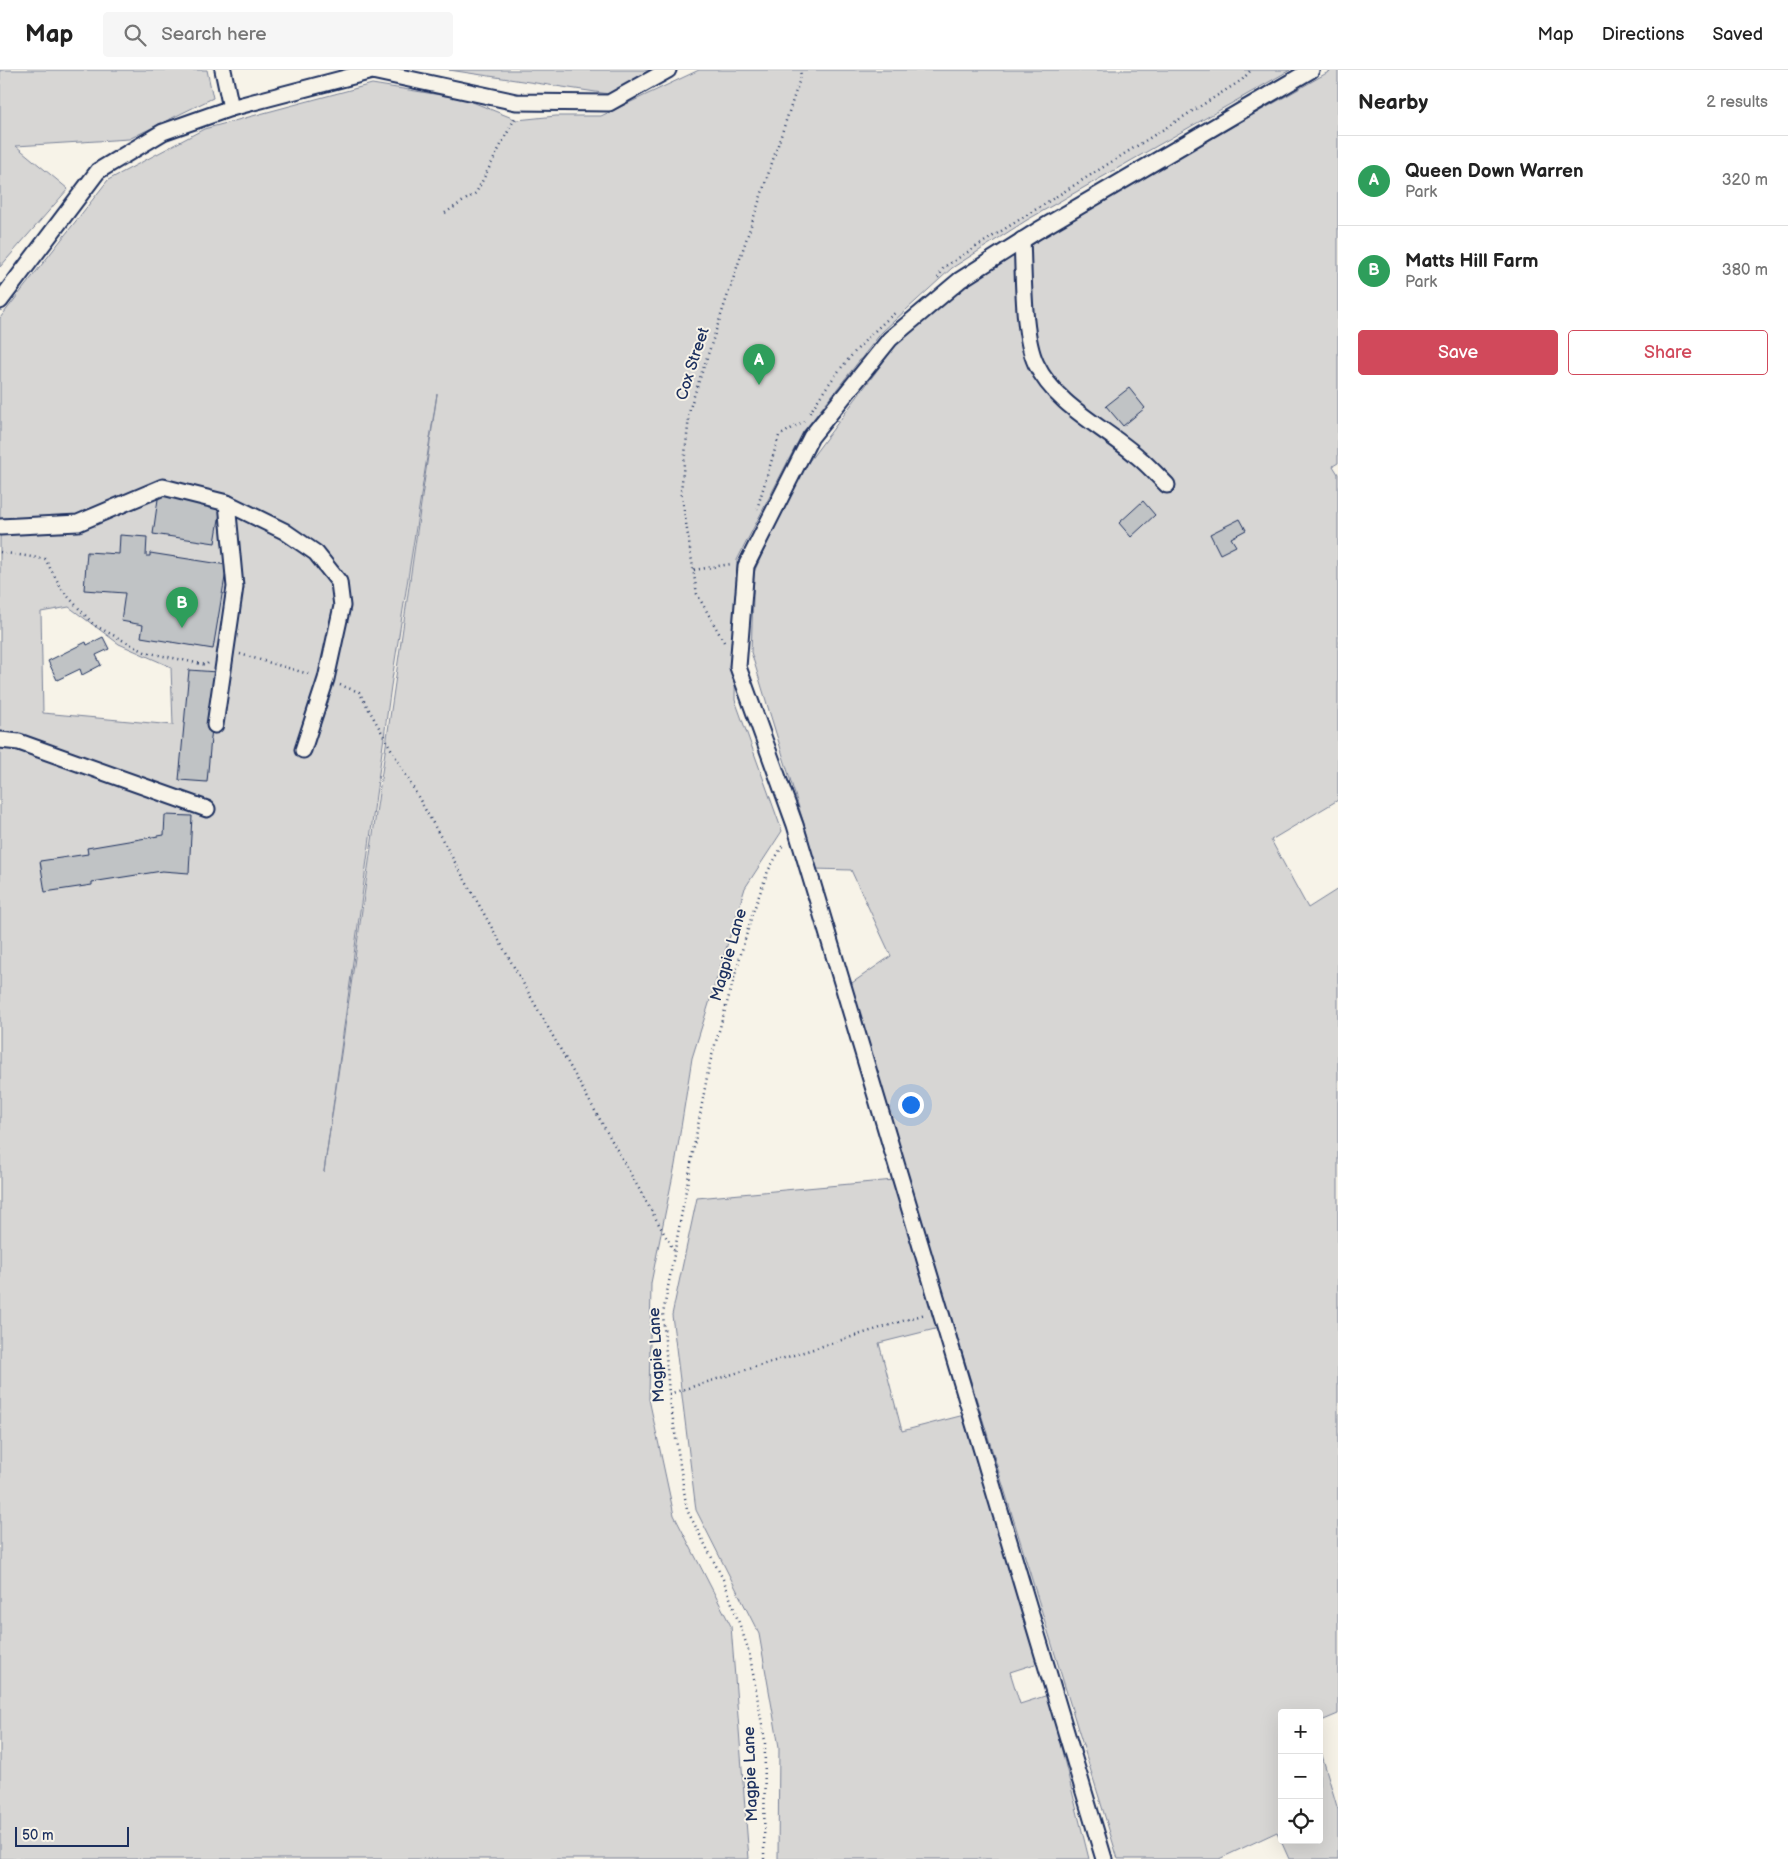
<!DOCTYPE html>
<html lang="en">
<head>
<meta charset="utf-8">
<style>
  body { margin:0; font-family:"Balsamiq Sans",sans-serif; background:#f6f6f6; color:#222 }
  .controls { position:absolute; right:15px; bottom:15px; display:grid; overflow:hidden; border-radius:5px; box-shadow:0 5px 20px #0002 }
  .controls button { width:45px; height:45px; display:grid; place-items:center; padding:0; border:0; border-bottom:1px solid #e0e0e0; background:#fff; color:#222; font:25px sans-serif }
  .scale { position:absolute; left:15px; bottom:12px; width:114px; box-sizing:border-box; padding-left:5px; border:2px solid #1b2f5e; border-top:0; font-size:14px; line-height:18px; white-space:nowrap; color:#1b2f5e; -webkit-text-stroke:4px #f7f3e8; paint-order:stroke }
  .you { position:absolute; left:910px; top:1034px; width:18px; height:18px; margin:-12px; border:4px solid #fff; border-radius:50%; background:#1a73e8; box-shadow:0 0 0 8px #1a73e833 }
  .badge { display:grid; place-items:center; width:32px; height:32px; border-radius:50%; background:#d1495b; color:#fff; font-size:16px; font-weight:700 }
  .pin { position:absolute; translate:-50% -41px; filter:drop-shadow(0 1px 2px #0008) }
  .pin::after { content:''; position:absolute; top:26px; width:18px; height:15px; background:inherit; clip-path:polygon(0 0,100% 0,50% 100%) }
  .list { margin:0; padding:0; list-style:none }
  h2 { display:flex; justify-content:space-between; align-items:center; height:65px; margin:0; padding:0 20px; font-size:21px }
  h2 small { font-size:16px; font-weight:400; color:#767676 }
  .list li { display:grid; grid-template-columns:32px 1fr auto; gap:15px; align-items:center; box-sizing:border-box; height:90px; padding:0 20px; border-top:1px solid #e0e0e0 }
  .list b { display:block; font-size:19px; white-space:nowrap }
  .list p { margin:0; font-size:16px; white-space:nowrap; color:#767676 }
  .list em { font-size:16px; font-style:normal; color:#767676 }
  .actions { display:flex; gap:10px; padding:15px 20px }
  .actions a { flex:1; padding:11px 0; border:1px solid #d1495b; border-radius:5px; text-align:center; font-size:18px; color:#d1495b }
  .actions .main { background:#d1495b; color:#fff }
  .icon { flex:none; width:28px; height:28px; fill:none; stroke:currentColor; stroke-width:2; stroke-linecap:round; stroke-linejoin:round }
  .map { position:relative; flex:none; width:1338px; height:1789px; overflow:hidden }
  header { display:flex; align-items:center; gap:30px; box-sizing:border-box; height:70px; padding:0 25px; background:#fff; border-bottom:1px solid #e0e0e0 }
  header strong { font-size:24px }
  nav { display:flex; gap:28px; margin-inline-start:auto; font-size:18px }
  .search { width:350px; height:45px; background:#f6f6f6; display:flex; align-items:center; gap:12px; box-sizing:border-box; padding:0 18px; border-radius:5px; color:#767676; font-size:19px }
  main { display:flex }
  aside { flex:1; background:#fff }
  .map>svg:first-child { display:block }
  .green { fill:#d7d6d4; stroke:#798299; fill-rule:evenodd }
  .building { fill:#c0c3c5; stroke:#1b2f5e }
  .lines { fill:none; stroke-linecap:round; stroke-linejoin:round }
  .minor-casing { stroke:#1b2f5e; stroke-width:19 }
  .path { stroke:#1b2f5e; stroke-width:2.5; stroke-dasharray:1 4; stroke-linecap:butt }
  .minor { stroke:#f7f3e8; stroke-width:15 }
  .labels { text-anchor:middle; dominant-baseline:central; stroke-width:4; stroke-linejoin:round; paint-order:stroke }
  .street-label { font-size:16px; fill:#1b2f5e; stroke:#f7f3e8 }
</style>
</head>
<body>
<header>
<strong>Map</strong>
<div class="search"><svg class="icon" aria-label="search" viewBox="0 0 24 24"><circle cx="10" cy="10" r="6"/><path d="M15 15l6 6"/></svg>Search here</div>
<nav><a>Map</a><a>Directions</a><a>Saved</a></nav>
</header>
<main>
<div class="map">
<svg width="1338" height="1789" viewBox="0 0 1338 1789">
  <rect width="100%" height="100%" fill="#f7f3e8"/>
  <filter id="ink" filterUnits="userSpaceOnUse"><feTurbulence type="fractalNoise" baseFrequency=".02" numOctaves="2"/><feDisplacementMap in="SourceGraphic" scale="10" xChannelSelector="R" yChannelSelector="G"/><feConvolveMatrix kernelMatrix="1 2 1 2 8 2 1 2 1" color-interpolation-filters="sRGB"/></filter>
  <g filter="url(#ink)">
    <g class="green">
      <polygon points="0,0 207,0 213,28 129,69 16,76 68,119 0,197"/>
      <polygon points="449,0 659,0 609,24"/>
      <path d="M699,0H1290L1027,150L952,198L882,262L803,362L737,490L735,630L782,761L745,818L692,988L675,1095L651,1213L649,1329L674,1445L731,1556L749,1789H0V248L108,110L204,59L372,14L465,29L517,50L556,46H601ZM437,324L324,1101V1102L391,616ZM69,537L119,574L171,597L173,655L43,643L41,542Z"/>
      <polygon points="1332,0 1338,0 1338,393 1333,396 1338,404 1338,730 1271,770 1308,838 1338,819 1338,1644 1319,1652 1319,1643 1282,1643 1282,1770 1319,1770 1319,1675 1338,1740 1338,1789 1289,1789 1277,1762 1219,1789 1118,1789 849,915 891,886 851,800 814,799 808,767 751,582 754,502 798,406 896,275 961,217 1079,144"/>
      <polygon points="894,1110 939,1258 879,1273 902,1361 964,1345 1038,1593 1010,1602 1020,1634 1048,1625 1089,1789 778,1789 779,1677 759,1564 696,1440 672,1245 697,1128"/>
    </g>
    <g class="building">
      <polygon points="1129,318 1145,338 1123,356 1106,336"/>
      <polygon points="159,422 222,431 215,473 153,464"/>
      <polygon points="1143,431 1155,445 1131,467 1119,453"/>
      <polygon points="1240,449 1246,460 1231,468 1236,476 1220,484 1210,464"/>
      <polygon points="120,465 147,467 146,486 150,486 150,483 227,495 213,579 141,567 143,555 121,551 125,523 84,520 87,482 119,484"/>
      <polygon points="103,567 109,579 96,585 101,595 82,605 80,599 57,610 48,591 86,572 87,575"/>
      <polygon points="189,600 217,602 207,712 179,710"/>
      <polygon points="165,745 192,746 189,803 162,801 92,812 92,815 45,822 40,791 88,784 87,778 164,765"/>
    </g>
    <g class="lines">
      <defs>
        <g id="minor">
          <polyline points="223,0 231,38"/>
          <path d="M1022,170C1024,205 1022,264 1036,294C1056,336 1104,357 1137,386C1148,395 1157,405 1167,415"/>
          <polyline points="0,231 98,101 163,62 231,38 372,1 516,32 609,33 668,0"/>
          <polyline points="0,457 78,453 163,417 227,433 284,461 316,483 339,512 342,536 326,609 303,680"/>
          <polyline points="215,655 235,517 227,433"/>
          <polyline points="0,670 19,672 207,739"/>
          <polyline points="1104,1789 795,755 738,597 746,496 811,367 890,269 960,210 1037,161 1311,0"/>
        </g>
      </defs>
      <use href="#minor" class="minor-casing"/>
      <g class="path">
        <polyline points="445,143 476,123 516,46"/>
        <polyline points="938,208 944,197 1242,10 1251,0"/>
        <path d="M810,343C830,308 864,268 895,243"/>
        <polyline points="757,439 779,366 804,351"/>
        <polyline points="0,482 45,489 63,521 94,555 145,582 206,595 208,593"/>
        <polyline points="694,500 731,494"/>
        <polyline points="724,572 697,524 681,421 690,338 801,6 800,0"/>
        <polyline points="240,584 312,605"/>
        <polyline points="340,615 359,622 674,1181"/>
        <polyline points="669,1324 925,1244"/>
        <polyline points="764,1789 765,1671 749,1581 724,1511 687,1440 669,1324 663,1244 709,996 752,845 768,801 784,773"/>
      </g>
      <use href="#minor" class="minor"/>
    </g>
  </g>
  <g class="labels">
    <g class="street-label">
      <text transform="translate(693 294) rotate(-72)">Cox Street</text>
      <text transform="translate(729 885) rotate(-74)">Magpie Lane</text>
      <text transform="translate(657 1285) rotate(-93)">Magpie Lane</text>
      <text transform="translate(751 1704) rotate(-92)">Magpie Lane</text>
    </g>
  </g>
</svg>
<div class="controls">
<button>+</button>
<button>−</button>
<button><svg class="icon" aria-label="locate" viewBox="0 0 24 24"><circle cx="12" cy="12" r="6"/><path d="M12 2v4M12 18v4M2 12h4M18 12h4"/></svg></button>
</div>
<div class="scale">50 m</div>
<div class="you"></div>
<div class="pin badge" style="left:759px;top:315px;background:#2e9e5b">A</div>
<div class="pin badge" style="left:182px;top:558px;background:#2e9e5b">B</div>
</div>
<aside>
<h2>Nearby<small>2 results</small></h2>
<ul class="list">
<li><span class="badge" style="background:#2e9e5b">A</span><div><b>Queen Down Warren</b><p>Park</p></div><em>320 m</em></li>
<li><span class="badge" style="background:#2e9e5b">B</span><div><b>Matts Hill Farm</b><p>Park</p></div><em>380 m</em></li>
</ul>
<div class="actions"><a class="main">Save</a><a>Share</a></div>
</aside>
</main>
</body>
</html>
